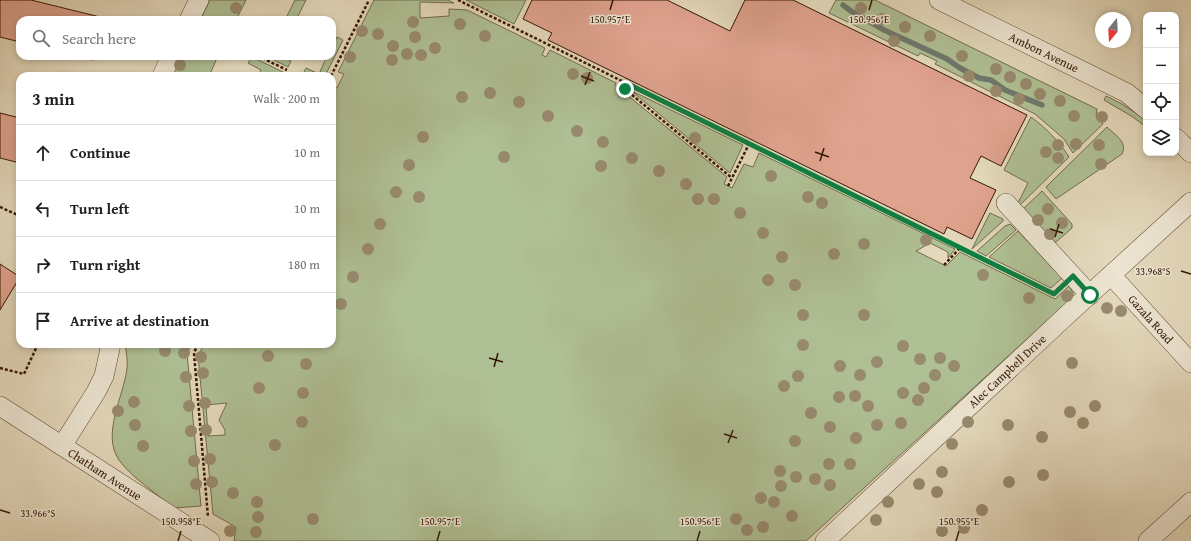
<!DOCTYPE html>
<html lang="en">
<head>
<meta charset="utf-8">
<style>
  body { margin:0; font-family:"Gentium Book Plus",serif; background:#f6f6f6; color:#222 }
  .controls { position:absolute; right:12px; top:12px; display:grid; overflow:hidden; border-radius:8px; box-shadow:0 2px 6px #0003 }
  .controls button { width:36px; height:36px; display:grid; place-items:center; padding:0; border:0; border-bottom:1px solid #e0e0e0; background:#fff; color:#222; font:20px sans-serif }
  .compass { position:absolute; left:1095px; top:12px; width:36px; height:36px; border-radius:50%; background:#fff; box-shadow:0 2px 6px #0003; rotate:198deg }
  .stop { position:absolute; width:12px; height:12px; margin:-9px; border:3px solid #0b8043; border-radius:50%; background:#fff }
  .stop.end { background:#0b8043; border-color:#fff; box-shadow:0 1px 4px #0008 }
  .list { margin:0; padding:0; list-style:none }
  h2 { display:flex; justify-content:space-between; align-items:center; height:52px; margin:0; padding:0 16px; font-size:17px }
  h2 small { font-size:13px; font-weight:400; color:#767676 }
  .list li { display:grid; grid-template-columns:26px 1fr auto; gap:12px; align-items:center; box-sizing:border-box; height:56px; padding:0 16px; border-top:1px solid #e0e0e0 }
  .list b { display:block; font-size:15px; white-space:nowrap }
  .list em { font-size:13px; font-style:normal; color:#767676 }
  .icon { flex:none; width:22px; height:22px; fill:none; stroke:currentColor; stroke-width:2; stroke-linecap:round; stroke-linejoin:round }
  .map { position:relative; flex:none; width:1191px; height:541px; overflow:hidden }
  .search { position:absolute; background:#fff; box-shadow:0 2px 6px #0003; left:16px; top:16px; width:320px; height:44px; display:flex; align-items:center; gap:10px; box-sizing:border-box; padding:0 14px; border-radius:12px; color:#767676; font-size:15px }
  .panel { position:absolute; background:#fff; box-shadow:0 2px 6px #0003; left:16px; top:72px; width:320px; height:276px; border-radius:12px }
  .map>svg:first-child { display:block }
  .green { fill:#afc094; stroke:#726c4c; fill-rule:evenodd }
  .lines { fill:none; stroke-linecap:round; stroke-linejoin:round }
  .stream { stroke:#70786e; stroke-width:5.5 }
  .building { fill:#e0a38f; stroke:#361703 }
  .minor-casing { stroke:#624831; stroke-width:20 }
  .path { stroke:#361703; stroke-width:2.5; stroke-dasharray:3 2; stroke-linecap:butt }
  .minor { stroke:#ede6d3; stroke-width:19 }
  .tree { fill:#988a6e }
  .route { stroke:#0b8043; stroke-width:5 }
  .ticks { fill:none; stroke:#361703; stroke-width:1.5 }
  .labels { text-anchor:middle; dominant-baseline:central; stroke-width:3; stroke-linejoin:round; paint-order:stroke }
  .street-label { font-size:12px; fill:#361703; stroke:#ede6d3 }
  .ticks-label { font-size:10px; text-anchor:middle; fill:#361703; stroke:#ede6d3; stroke-width:3; stroke-linejoin:round; paint-order:stroke }
</style>
</head>
<body>
<div class="map">
<svg width="1191" height="541" viewBox="0 0 1191 541">
  <rect width="100%" height="100%" fill="#e4d9bc"/>
  <filter id="stains"><feTurbulence type="fractalNoise" baseFrequency=".005" numOctaves="4"/><feColorMatrix values="0 0 0 0 .2 0 0 0 0 .09 0 0 0 0 .02 0 0 0 .5 -.17"/></filter>
  <radialGradient id="worn" r=".72"><stop offset=".6" stop-color="#630" stop-opacity="0"/><stop offset="1" stop-color="#630" stop-opacity=".3"/></radialGradient>
  <g class="green">
    <polygon points="210,0 246,0 236,20 200,20"/>
    <polygon points="295,0 306,0 296,20 285,20"/>
    <path d="M374,0H448L454,3L420,2V18L449,16V9L467,10L545,48L542,55L546,57L550,50L616,83L615,85L727,177L724,184L732,188L744,164L753,167L759,153L955,249L948,258V252L930,243L916,251L946,266L960,252L1055,299L1069,286L1073,293V297L806,541H234L236,528L234,526L213,514L198,356L204,344H332V86L337,88L344,74L338,72ZM227,403L219,420L225,430V435L208,436L206,405Z"/>
    <polygon points="466,0 526,0 514,24"/>
    <polygon points="836,0 875,0 1097,109 1096,116 1103,124 1073,153 1064,139 1035,114 935,64 937,61 920,53 918,56 829,13"/>
    <polygon points="337,37 343,40 325,76 306,76 303,74 306,68 319,74 327,56 332,56 332,47"/>
    <polygon points="182,56 218,56 209,76 172,76"/>
    <polygon points="266,56 282,56 291,61 288,67"/>
    <polygon points="252,57 285,73 284,76 274,76 269,74 268,76 258,76 261,70 248,63"/>
    <polygon points="634,92 743,145 730,173 634,93"/>
    <polygon points="1106,96 1122,104 1146,120 1146,127 1133,117 1104,100"/>
    <path d="M1031,117C1046,128 1059,141 1069,157L1019,206L1017,205L1028,183L1004,170Z"/>
    <path d="M1107,127C1115,135 1128,142 1122,154L1056,199L1046,187Z"/>
    <polygon points="1042,191 1072,224 1072,228 1056,242 1054,242 1022,210"/>
    <polygon points="990,213 1003,219 1003,221 972,249"/>
    <polygon points="1010,224 1016,230 986,256 977,251 1005,226"/>
    <polygon points="1018,231 1062,278 1051,288 989,257"/>
    <path d="M125,344H192L187,353L201,506L174,508C158,495 130,476 119,460C101,434 124,396 127,368C128,360 126,352 125,344Z"/>
  </g>
  <g class="lines">
    <polyline class="stream" points="843,5 851,11 884,30 947,59 960,68 979,78 991,80 1005,90 1042,105"/>
  </g>
  <g class="building">
    <polygon points="0,0 31,0 104,18 103,20 20,20 20,42 0,37"/>
    <polygon points="532,0 667,0 730,31 745,0 793,0 1027,115 1001,166 981,156 970,178 996,190 972,239 947,227 944,234 548,40 552,33 523,19"/>
    <polygon points="77,56 94,56 93,60"/>
    <polygon points="0,113 20,118 20,163 0,158"/>
    <polygon points="0,264 20,277 0,310"/>
  </g>
  <g class="lines">
    <defs>
      <g id="minor">
        <polyline points="939,0 1127,93 1146,109"/>
        <polyline points="189,20 199,0"/>
        <polyline points="162,76 171,56"/>
        <polyline points="1176,138 1191,153"/>
        <polyline points="1006,203 1090,295"/>
        <polyline points="1111,275 1191,363"/>
        <polyline points="0,406 210,541"/>
        <polyline points="62,446 96,392 104,376 111,344"/>
        <polyline points="825,541 1067,315 1191,202"/>
        <polyline points="1148,541 1191,502"/>
      </g>
    </defs>
    <use href="#minor" class="minor-casing"/>
    <g class="path">
      <polyline points="458,0 1053,294 1059,288"/>
      <polyline points="258,56 287,70"/>
      <polyline points="331,76 369,0"/>
      <polyline points="628,84 625,89 732,178"/>
      <polyline points="728,186 749,144"/>
      <polyline points="0,207 20,216"/>
      <polyline points="944,265 960,248"/>
      <polyline points="198,344 194,353 208,517"/>
      <polyline points="0,368 24,374 38,344"/>
    </g>
    <use href="#minor" class="minor"/>
  </g>
  <g class="tree">
    <circle cx="236" cy="8" r="6"/>
    <circle cx="861" cy="8" r="6"/>
    <circle cx="882" cy="19" r="6"/>
    <circle cx="413" cy="22" r="6"/>
    <circle cx="460" cy="24" r="6"/>
    <circle cx="905" cy="27" r="6"/>
    <circle cx="362" cy="31" r="6"/>
    <circle cx="378" cy="34" r="6"/>
    <circle cx="485" cy="36" r="6"/>
    <circle cx="930" cy="36" r="6"/>
    <circle cx="415" cy="37" r="6"/>
    <circle cx="894" cy="41" r="6"/>
    <circle cx="393" cy="46" r="6"/>
    <circle cx="435" cy="48" r="6"/>
    <circle cx="407" cy="54" r="6"/>
    <circle cx="421" cy="55" r="6"/>
    <circle cx="962" cy="56" r="6"/>
    <circle cx="350" cy="57" r="6"/>
    <circle cx="392" cy="60" r="6"/>
    <circle cx="180" cy="65" r="6"/>
    <circle cx="996" cy="69" r="6"/>
    <circle cx="573" cy="74" r="6"/>
    <circle cx="969" cy="76" r="6"/>
    <circle cx="1010" cy="77" r="6"/>
    <circle cx="587" cy="78" r="6"/>
    <circle cx="1026" cy="84" r="6"/>
    <circle cx="996" cy="91" r="6"/>
    <circle cx="490" cy="93" r="6"/>
    <circle cx="1040" cy="94" r="6"/>
    <circle cx="462" cy="97" r="6"/>
    <circle cx="1019" cy="99" r="6"/>
    <circle cx="1060" cy="101" r="6"/>
    <circle cx="519" cy="102" r="6"/>
    <circle cx="548" cy="116" r="6"/>
    <circle cx="1074" cy="116" r="6"/>
    <circle cx="1102" cy="117" r="6"/>
    <circle cx="577" cy="131" r="6"/>
    <circle cx="423" cy="137" r="6"/>
    <circle cx="695" cy="138" r="6"/>
    <circle cx="603" cy="142" r="6"/>
    <circle cx="1076" cy="144" r="6"/>
    <circle cx="1058" cy="145" r="6"/>
    <circle cx="1099" cy="145" r="6"/>
    <circle cx="1046" cy="152" r="6"/>
    <circle cx="504" cy="157" r="6"/>
    <circle cx="632" cy="158" r="6"/>
    <circle cx="1058" cy="158" r="6"/>
    <circle cx="1101" cy="164" r="6"/>
    <circle cx="409" cy="165" r="6"/>
    <circle cx="601" cy="166" r="6"/>
    <circle cx="659" cy="171" r="6"/>
    <circle cx="771" cy="176" r="6"/>
    <circle cx="686" cy="184" r="6"/>
    <circle cx="396" cy="192" r="6"/>
    <circle cx="419" cy="197" r="6"/>
    <circle cx="808" cy="197" r="6"/>
    <circle cx="698" cy="199" r="6"/>
    <circle cx="714" cy="199" r="6"/>
    <circle cx="822" cy="203" r="6"/>
    <circle cx="1048" cy="209" r="6"/>
    <circle cx="740" cy="213" r="6"/>
    <circle cx="1038" cy="220" r="6"/>
    <circle cx="1062" cy="223" r="6"/>
    <circle cx="380" cy="224" r="6"/>
    <circle cx="763" cy="233" r="6"/>
    <circle cx="1050" cy="234" r="6"/>
    <circle cx="926" cy="240" r="6"/>
    <circle cx="864" cy="244" r="6"/>
    <circle cx="368" cy="249" r="6"/>
    <circle cx="834" cy="254" r="6"/>
    <circle cx="782" cy="257" r="6"/>
    <circle cx="983" cy="275" r="6"/>
    <circle cx="353" cy="277" r="6"/>
    <circle cx="768" cy="280" r="6"/>
    <circle cx="795" cy="285" r="6"/>
    <circle cx="1067" cy="296" r="6"/>
    <circle cx="1029" cy="298" r="6"/>
    <circle cx="341" cy="304" r="6"/>
    <circle cx="1107" cy="308" r="6"/>
    <circle cx="1121" cy="311" r="6"/>
    <circle cx="803" cy="315" r="6"/>
    <circle cx="864" cy="315" r="6"/>
    <circle cx="803" cy="345" r="6"/>
    <circle cx="903" cy="346" r="6"/>
    <circle cx="165" cy="351" r="6"/>
    <circle cx="184" cy="353" r="6"/>
    <circle cx="268" cy="356" r="6"/>
    <circle cx="201" cy="357" r="6"/>
    <circle cx="940" cy="358" r="6"/>
    <circle cx="920" cy="359" r="6"/>
    <circle cx="877" cy="362" r="6"/>
    <circle cx="1072" cy="363" r="6"/>
    <circle cx="306" cy="364" r="6"/>
    <circle cx="840" cy="366" r="6"/>
    <circle cx="954" cy="366" r="6"/>
    <circle cx="203" cy="373" r="6"/>
    <circle cx="860" cy="375" r="6"/>
    <circle cx="935" cy="375" r="6"/>
    <circle cx="798" cy="376" r="6"/>
    <circle cx="186" cy="377" r="6"/>
    <circle cx="784" cy="386" r="6"/>
    <circle cx="259" cy="388" r="6"/>
    <circle cx="924" cy="388" r="6"/>
    <circle cx="303" cy="393" r="6"/>
    <circle cx="903" cy="393" r="6"/>
    <circle cx="855" cy="396" r="6"/>
    <circle cx="839" cy="397" r="6"/>
    <circle cx="918" cy="400" r="6"/>
    <circle cx="134" cy="402" r="6"/>
    <circle cx="205" cy="403" r="6"/>
    <circle cx="189" cy="406" r="6"/>
    <circle cx="868" cy="406" r="6"/>
    <circle cx="1095" cy="406" r="6"/>
    <circle cx="118" cy="411" r="6"/>
    <circle cx="1070" cy="412" r="6"/>
    <circle cx="811" cy="413" r="6"/>
    <circle cx="302" cy="422" r="6"/>
    <circle cx="968" cy="422" r="6"/>
    <circle cx="901" cy="423" r="6"/>
    <circle cx="1083" cy="423" r="6"/>
    <circle cx="135" cy="425" r="6"/>
    <circle cx="877" cy="425" r="6"/>
    <circle cx="1008" cy="425" r="6"/>
    <circle cx="830" cy="427" r="6"/>
    <circle cx="206" cy="430" r="6"/>
    <circle cx="191" cy="431" r="6"/>
    <circle cx="1042" cy="437" r="6"/>
    <circle cx="856" cy="438" r="6"/>
    <circle cx="795" cy="441" r="6"/>
    <circle cx="952" cy="444" r="6"/>
    <circle cx="275" cy="445" r="6"/>
    <circle cx="143" cy="446" r="6"/>
    <circle cx="210" cy="459" r="6"/>
    <circle cx="194" cy="461" r="6"/>
    <circle cx="829" cy="464" r="6"/>
    <circle cx="850" cy="464" r="6"/>
    <circle cx="780" cy="471" r="6"/>
    <circle cx="942" cy="472" r="6"/>
    <circle cx="1043" cy="475" r="6"/>
    <circle cx="796" cy="477" r="6"/>
    <circle cx="815" cy="479" r="6"/>
    <circle cx="212" cy="482" r="6"/>
    <circle cx="1009" cy="482" r="6"/>
    <circle cx="196" cy="484" r="6"/>
    <circle cx="919" cy="484" r="6"/>
    <circle cx="830" cy="485" r="6"/>
    <circle cx="781" cy="486" r="6"/>
    <circle cx="937" cy="492" r="6"/>
    <circle cx="233" cy="493" r="6"/>
    <circle cx="761" cy="498" r="6"/>
    <circle cx="257" cy="502" r="6"/>
    <circle cx="774" cy="502" r="6"/>
    <circle cx="888" cy="502" r="6"/>
    <circle cx="982" cy="510" r="6"/>
    <circle cx="792" cy="516" r="6"/>
    <circle cx="258" cy="517" r="6"/>
    <circle cx="313" cy="519" r="6"/>
    <circle cx="736" cy="519" r="6"/>
    <circle cx="876" cy="520" r="6"/>
    <circle cx="763" cy="527" r="6"/>
    <circle cx="964" cy="528" r="6"/>
    <circle cx="747" cy="530" r="6"/>
    <circle cx="230" cy="531" r="6"/>
    <circle cx="942" cy="531" r="6"/>
    <circle cx="256" cy="532" r="6"/>
  </g>
  <g class="lines">
    <polyline class="route" points="625,89 628,84 1054,294 1073,276 1090,295"/>
  </g>
  <path class="ticks" d="M610,10L613,0M869,10L872,0M581,76L594,81M585,85L590,72M815,152L829,157M820,161L824,148M1050,229L1063,233M1055,237L1059,224M1181,271L1191,274M489,358L503,362M494,367L498,353M724,434L737,438M728,443L733,430M0,510L10,513M178,541L181,531M437,541L440,531M697,541L700,531M956,541L959,531"/>
  <g class="labels">
    <g class="street-label">
      <text transform="translate(1044 52) rotate(26)">Ambon Avenue</text>
      <text transform="translate(1151 319) rotate(48)">Gazala Road</text>
      <text transform="translate(1007 371) rotate(-43)">Alec Campbell Drive</text>
      <text transform="translate(105 474) rotate(33)">Chatham Avenue</text>
    </g>
  </g>
  <g class="ticks-label">
    <text x="610" y="23">150.957°E</text>
    <text x="869" y="23">150.956°E</text>
    <text x="1153" y="275">33.968°S</text>
    <text x="38" y="517">33.966°S</text>
    <text x="181" y="525">150.958°E</text>
    <text x="440" y="525">150.957°E</text>
    <text x="700" y="525">150.956°E</text>
    <text x="959" y="525">150.955°E</text>
  </g>
  <rect width="100%" height="100%" filter="url(#stains)"/>
  <rect width="100%" height="100%" fill="url(#worn)"/>
</svg>
<div class="controls">
<button>+</button>
<button>−</button>
<button><svg class="icon" aria-label="locate" viewBox="0 0 24 24"><circle cx="12" cy="12" r="6"/><path d="M12 2v4M12 18v4M2 12h4M18 12h4"/></svg></button>
<button><svg class="icon" aria-label="layers" viewBox="0 0 24 24"><path d="M12 4l9 5-9 5-9-5zM3 14l9 5 9-5"/></svg></button>
</div>
<svg class="compass" viewBox="-18 -18 36 36"><path d="M0-13l5 13h-10z" fill="#e53935"/><path d="M0 13l5-13h-10z" fill="#767676"/></svg>
<div class="stop" style="left:1090px;top:295px"></div>
<div class="stop end" style="left:625px;top:89px"></div>
<div class="search"><svg class="icon" aria-label="search" viewBox="0 0 24 24"><circle cx="10" cy="10" r="6"/><path d="M15 15l6 6"/></svg>Search here</div>
<section class="panel">
<h2>3 min<small>Walk · 200 m</small></h2>
<ul class="list">
<li><svg class="icon" aria-label="ahead" viewBox="0 0 24 24"><path d="M12 20V5M6 11l6-6 6 6"/></svg><div><b>Continue</b></div><em>10 m</em></li>
<li><svg class="icon" aria-label="left" viewBox="0 0 24 24"><path d="M17 20v-9H6M10 6l-5 5 5 5"/></svg><div><b>Turn left</b></div><em>10 m</em></li>
<li><svg class="icon" aria-label="right" viewBox="0 0 24 24"><path d="M7 20v-9h11M14 6l5 5-5 5"/></svg><div><b>Turn right</b></div><em>180 m</em></li>
<li><svg class="icon" aria-label="arrive" viewBox="0 0 24 24"><path d="M6 21V4h12l-3 4 3 4H6"/></svg><div><b>Arrive at destination</b></div></li>
</ul>
</section>
</div>
</body>
</html>
